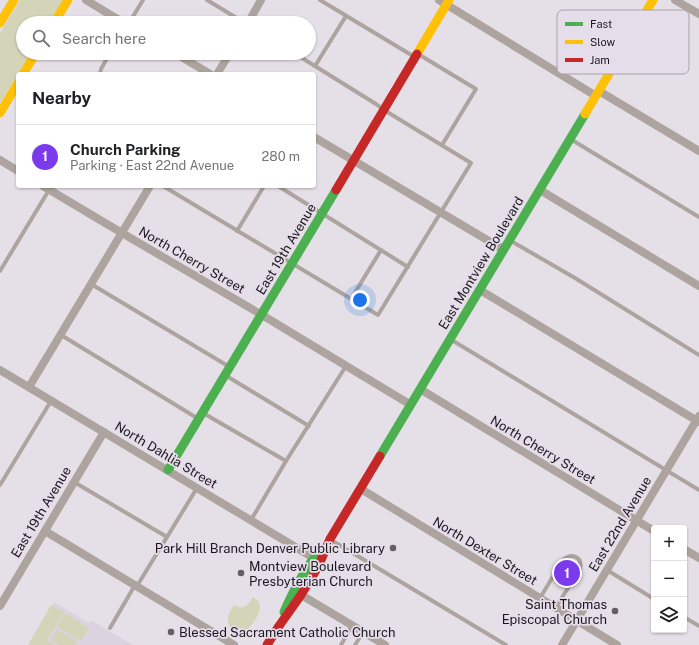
<!DOCTYPE html>
<html lang="en">
<head>
<meta charset="utf-8">
<style>
  body { margin:0; font-family:"Public Sans",sans-serif; background:#f6f6f6; color:#202124 }
  .controls { position:absolute; right:12px; bottom:12px; display:grid; overflow:hidden; border-radius:4px; box-shadow:0 1px 3px #0004 }
  .controls button { width:36px; height:36px; display:grid; place-items:center; padding:0; border:0; border-bottom:1px solid #e0e0e0; background:#fff; color:#202124; font:20px sans-serif }
  .you { position:absolute; left:360px; top:300px; width:14px; height:14px; margin:-10px; border:3px solid #fff; border-radius:50%; background:#1a73e8; box-shadow:0 0 0 6px #1a73e833 }
  .badge { display:grid; place-items:center; width:26px; height:26px; border-radius:50%; background:#7c3aed; color:#fff; font-size:13px; font-weight:700 }
  .pin { position:absolute; translate:-50% -50%; border:2px solid #fff; box-shadow:0 1px 4px #0006 }
  .list { margin:0; padding:0; list-style:none }
  h2 { display:flex; justify-content:space-between; align-items:center; height:52px; margin:0; padding:0 16px; font-size:17px }
  h2 small { font-size:13px; font-weight:400; color:#757577 }
  .list li { display:grid; grid-template-columns:26px 1fr auto; gap:12px; align-items:center; box-sizing:border-box; height:64px; padding:0 16px; border-top:1px solid #e0e0e0 }
  .list b { display:block; font-size:15px; white-space:nowrap }
  .list p { margin:0; font-size:13px; white-space:nowrap; color:#757577 }
  .list em { font-size:13px; font-style:normal; color:#757577 }
  .icon { flex:none; width:22px; height:22px; fill:none; stroke:currentColor; stroke-width:2; stroke-linecap:round; stroke-linejoin:round }
  .map { position:relative; flex:none; width:699px; height:645px; overflow:hidden }
  .search { position:absolute; background:#fff; box-shadow:0 1px 3px #0004; left:16px; top:16px; width:300px; height:44px; display:flex; align-items:center; gap:10px; box-sizing:border-box; padding:0 14px; border-radius:22px; color:#757577; font-size:15px }
  .panel { position:absolute; background:#fff; box-shadow:0 1px 3px #0004; left:16px; top:72px; width:300px; height:116px; border-radius:4px }
  .map>svg:first-child { display:block }
  .built { fill:#dcd3e0 }
  .green { fill:#d3d4b8 }
  .lines { fill:none; stroke-linecap:round; stroke-linejoin:round }
  .lane { stroke:#aea49f; stroke-width:4 }
  .street { stroke:#aea49f; stroke-width:8 }
  .fast { stroke:#4caf50; stroke-width:9 }
  .slow { stroke:#ffc107; stroke-width:9 }
  .jam { stroke:#c62828; stroke-width:9 }
  .poi-dot { fill:#625e64; stroke:#e6ddea; stroke-width:1.5 }
  .labels { text-anchor:middle; dominant-baseline:central; stroke-width:3.5; stroke-linejoin:round; paint-order:stroke }
  .street-label { font-size:13px; fill:#1b181d; stroke:#e6ddea }
  .poi-label { font-size:13px; fill:#1b181d; stroke:#e6ddea; text-anchor:end }
  .key { fill:#e6ddea; stroke:#a9a2ac; stroke-width:1 }
  .key-label { font-size:11px; fill:#1b181d }
</style>
</head>
<body>
<div class="map">
<svg width="699" height="645" viewBox="0 0 699 645">
  <rect width="100%" height="100%" fill="#e5e0e7"/>
  <polygon class="built" points="54,602 89,623 91,620 133,645 28,645"/>
  <g class="green">
    <polygon points="20,0 63,0 49,23 23,23 23,53 31,53 0,103 0,33"/>
    <path d="M253,597L259,602C261,609 259,614 255,620C250,628 241,639 231,628C229,625 227,622 228,619C228,614 232,609 234,605C244,611 248,605 253,597Z"/>
    <polygon points="51,605 64,612 47,640 56,645 28,645"/>
    <polygon points="65,613 89,628 81,641 57,627"/>
    <polygon points="57,630 77,641 75,645 59,645 51,640"/>
  </g>
  <g class="lines">
    <g class="lane">
      <polyline points="207,0 245,23"/>
      <polyline points="320,0 413,56"/>
      <polyline points="129,23 143,0"/>
      <polyline points="418,54 476,89 442,145"/>
      <polyline points="315,66 346,16"/>
      <polyline points="100,74 101,69 110,53"/>
      <polyline points="572,140 699,217"/>
      <polyline points="163,186 378,315 471,163 384,110 376,104 294,53"/>
      <polyline points="278,186 408,267"/>
      <polyline points="237,231 264,186"/>
      <polyline points="511,241 575,278 699,355"/>
      <polyline points="0,271 49,190"/>
      <polyline points="91,284 228,366"/>
      <polyline points="351,299 381,250"/>
      <polyline points="61,335 197,418"/>
      <polyline points="450,339 699,490"/>
      <polyline points="225,375 309,426"/>
      <polyline points="203,413 286,461"/>
      <polyline points="74,482 167,537"/>
      <polyline points="0,485 51,401"/>
      <polyline points="251,520 286,461 346,366"/>
      <polyline points="331,540 506,645"/>
      <polyline points="607,570 654,599"/>
      <polyline points="137,586 197,488"/>
      <path d="M540,598L563,560C572,552 583,557 580,569L556,607"/>
      <polyline points="684,617 699,626"/>
      <polyline points="110,628 135,585"/>
      <polyline points="341,645 352,625"/>
      <polyline points="355,645 363,632"/>
    </g>
    <g class="street">
      <polyline points="86,0 124,23"/>
      <polyline points="439,0 596,96"/>
      <polyline points="675,0 699,14"/>
      <polyline points="248,23 261,0"/>
      <polyline points="175,53 210,74"/>
      <polyline points="217,74 230,53"/>
      <polyline points="599,91 699,151"/>
      <polyline points="314,137 504,250"/>
      <polyline points="0,160 18,171"/>
      <polyline points="43,186 122,233 262,315 411,405"/>
      <polyline points="540,190 699,286"/>
      <polyline points="480,290 699,422"/>
      <polyline points="0,370 317,560"/>
      <polyline points="29,387 150,186"/>
      <polyline points="420,389 654,531"/>
      <polyline points="361,489 617,645"/>
      <polyline points="45,531 234,645"/>
      <polyline points="684,549 699,558"/>
      <polyline points="298,593 385,645"/>
      <polyline points="0,606 104,432"/>
      <polyline points="562,645 699,416"/>
    </g>
    <g class="fast">
      <polyline points="380,456 585,114"/>
      <polyline points="168,470 336,190"/>
      <path d="M284,612C294,589 305,568 321,549"/>
    </g>
    <g class="slow">
      <polyline points="0,23 14,0"/>
      <polyline points="54,23 68,0"/>
      <polyline points="417,54 449,0"/>
      <polyline points="23,74 36,53"/>
      <polyline points="0,113 18,83"/>
      <polyline points="585,114 653,0"/>
    </g>
    <g class="jam">
      <polyline points="336,190 417,54"/>
      <polyline points="267,645 279,626 301,595 318,567 330,539 380,456"/>
    </g>
  </g>
  <g class="poi-dot">
    <circle cx="393" cy="548" r="4"/>
    <circle cx="241" cy="573" r="4"/>
    <circle cx="615" cy="611" r="4"/>
    <circle cx="171" cy="632" r="4"/>
  </g>
  <g class="labels">
    <g class="street-label">
      <text transform="translate(286 249) rotate(-59)">East 19th Avenue</text>
      <text transform="translate(192 260) rotate(30)">North Cherry Street</text>
      <text transform="translate(481 263) rotate(-59)">East Montview Boulevard</text>
      <text transform="translate(543 450) rotate(31)">North Cherry Street</text>
      <text transform="translate(166 455) rotate(31)">North Dahlia Street</text>
      <text transform="translate(41 512) rotate(-59)">East 19th Avenue</text>
      <text transform="translate(620 524) rotate(-59)">East 22nd Avenue</text>
      <text transform="translate(485 551) rotate(31)">North Dexter Street</text>
    </g>
    <g class="poi-label">
      <text x="385" y="548">Park Hill Branch Denver Public Library</text>
      <text x="249" y="566" text-anchor="start">Montview Boulevard<tspan x="249" dy="15">Presbyterian Church</tspan></text>
      <text x="607" y="604">Saint Thomas<tspan x="607" dy="15">Episcopal Church</tspan></text>
      <text x="179" y="632" text-anchor="start">Blessed Sacrament Catholic Church</text>
    </g>
  </g>
  <rect x="557" y="10" width="132" height="64" rx="6" class="key"/>
  <rect x="565" y="22" width="18" height="4" fill="#4caf50"/>
  <rect x="565" y="40" width="18" height="4" fill="#ffc107"/>
  <rect x="565" y="58" width="18" height="4" fill="#c62828"/>
  <g class="key-label">
    <text x="590" y="28">Fast</text>
    <text x="590" y="46">Slow</text>
    <text x="590" y="64">Jam</text>
  </g>
</svg>
<div class="controls">
<button>+</button>
<button>−</button>
<button><svg class="icon" aria-label="layers" viewBox="0 0 24 24"><path d="M12 4l9 5-9 5-9-5zM3 14l9 5 9-5"/></svg></button>
</div>
<div class="you"></div>
<div class="pin badge" style="left:567px;top:573px">1</div>
<div class="search"><svg class="icon" aria-label="search" viewBox="0 0 24 24"><circle cx="10" cy="10" r="6"/><path d="M15 15l6 6"/></svg>Search here</div>
<section class="panel">
<h2>Nearby<small></small></h2>
<ul class="list">
<li><span class="badge">1</span><div><b>Church Parking</b><p>Parking · East 22nd Avenue</p></div><em>280 m</em></li>
</ul>
</section>
</div>
</body>
</html>
